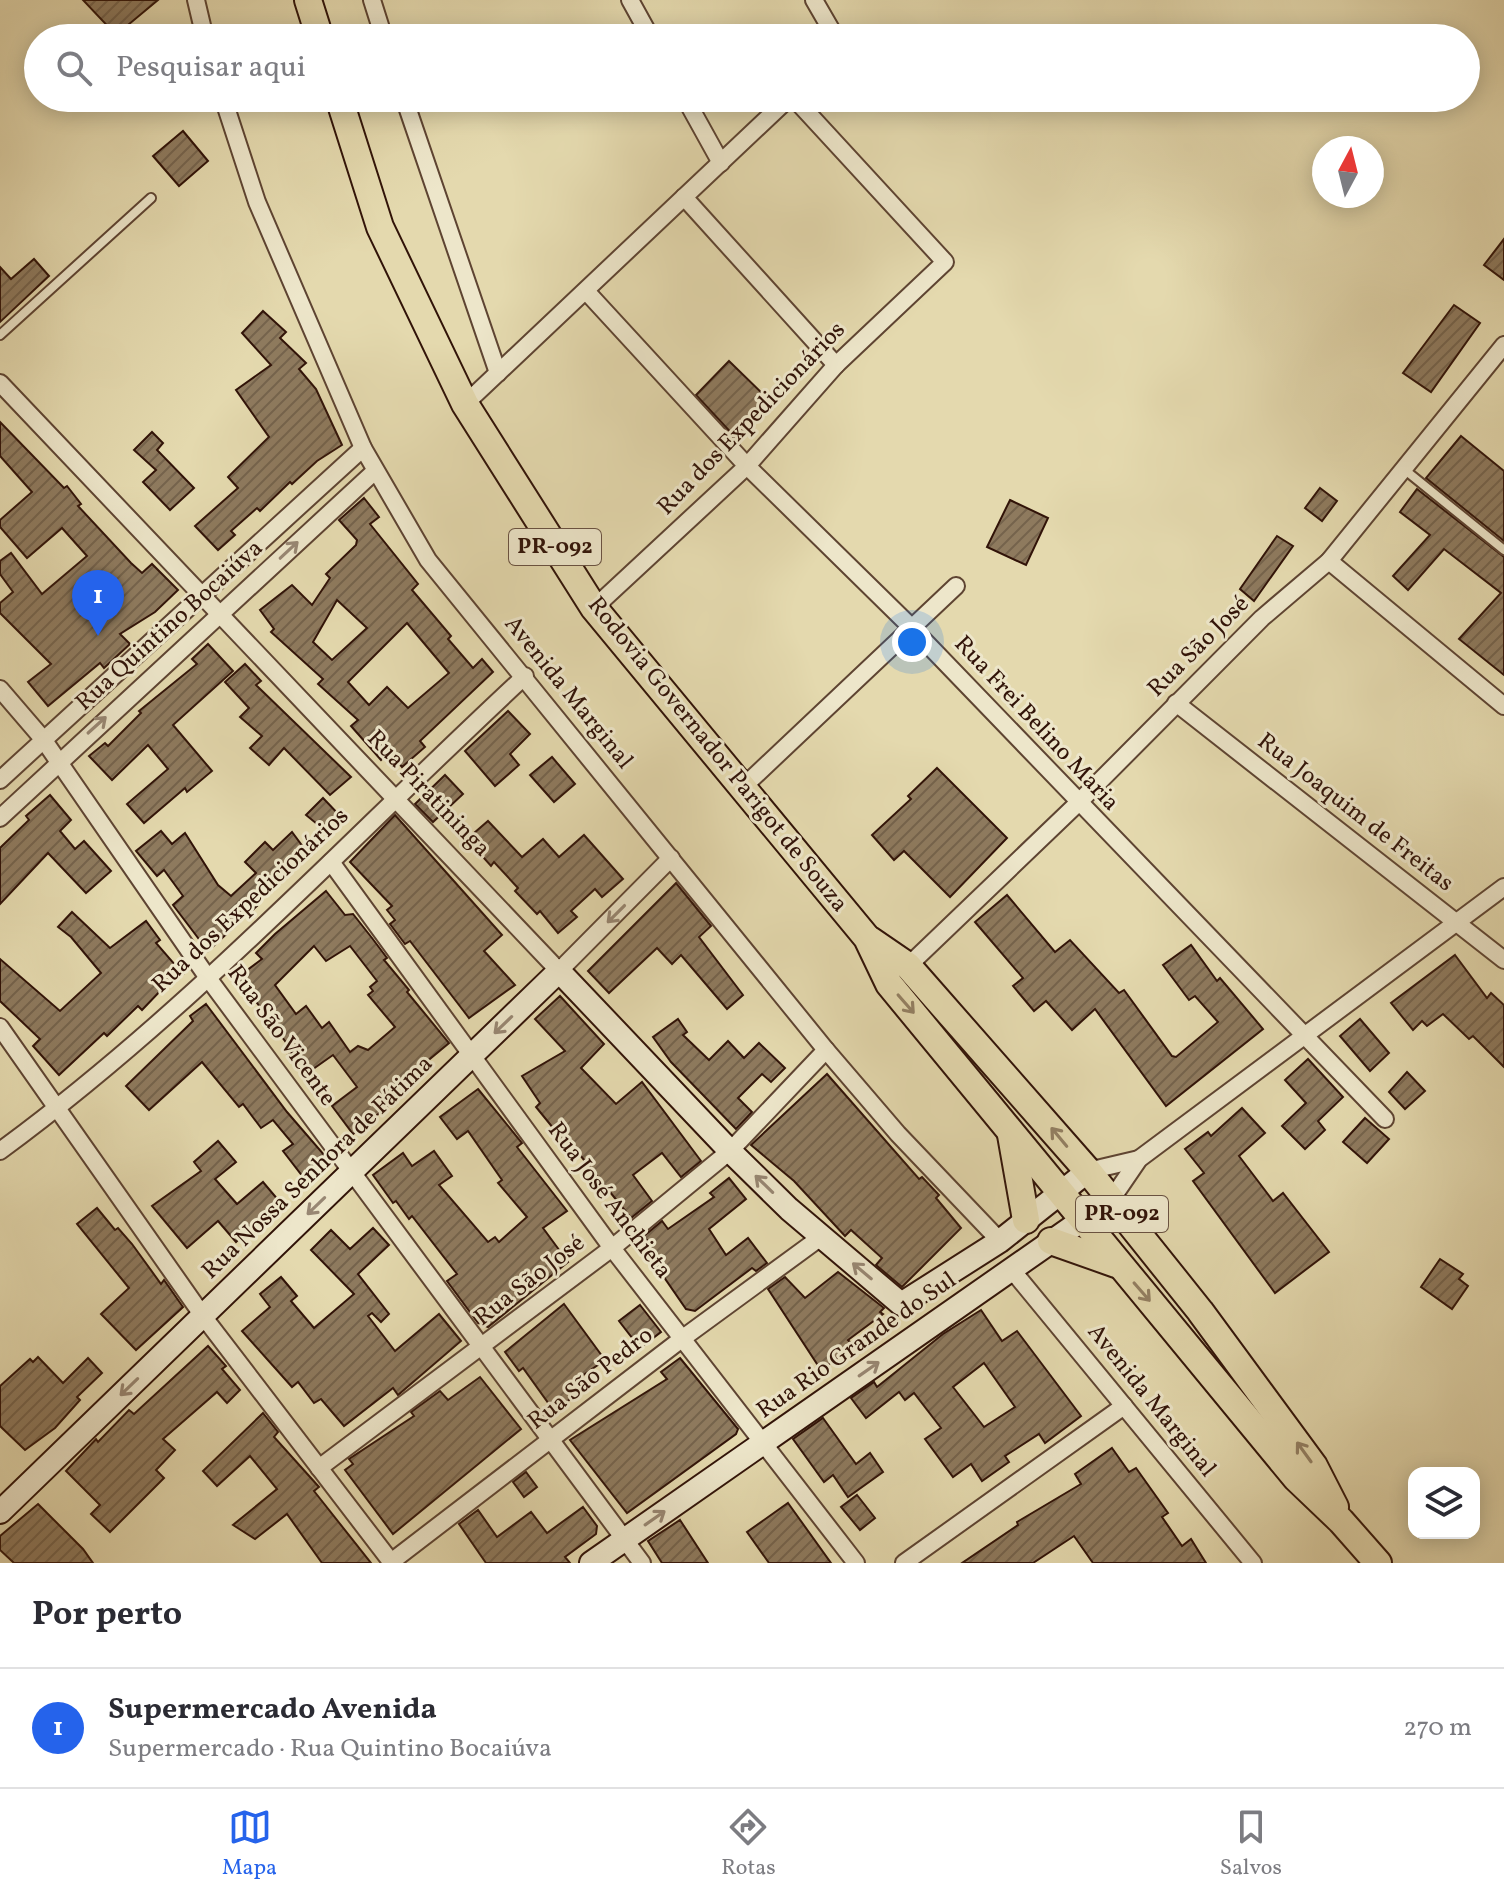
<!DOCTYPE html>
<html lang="pt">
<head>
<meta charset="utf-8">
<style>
  body { margin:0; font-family:Vollkorn,serif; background:#f7f7f7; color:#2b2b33 }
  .controls { position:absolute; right:24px; bottom:24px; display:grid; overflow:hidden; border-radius:16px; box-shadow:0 4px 20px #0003 }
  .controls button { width:72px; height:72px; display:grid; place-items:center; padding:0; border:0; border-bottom:2px solid #e1e1e2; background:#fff; color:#2b2b33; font:40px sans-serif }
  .compass { position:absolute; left:1312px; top:136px; width:72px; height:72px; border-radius:50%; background:#fff; box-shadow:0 4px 20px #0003; rotate:7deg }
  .you { position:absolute; left:912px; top:642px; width:28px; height:28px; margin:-20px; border:6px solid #fff; border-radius:50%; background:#1a73e8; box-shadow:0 0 0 12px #1a73e833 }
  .badge { display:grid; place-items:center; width:52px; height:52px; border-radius:50%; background:#2563eb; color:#fff; font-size:26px; font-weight:700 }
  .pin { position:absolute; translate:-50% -66px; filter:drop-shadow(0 2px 4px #0008) }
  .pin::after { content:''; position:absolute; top:42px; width:28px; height:24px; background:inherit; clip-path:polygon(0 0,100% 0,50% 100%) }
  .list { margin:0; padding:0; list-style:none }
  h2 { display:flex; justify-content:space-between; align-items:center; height:104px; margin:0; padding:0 32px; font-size:34px }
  h2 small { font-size:26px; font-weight:400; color:#7c7c81 }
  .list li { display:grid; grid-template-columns:52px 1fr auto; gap:24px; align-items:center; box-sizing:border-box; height:120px; padding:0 32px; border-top:2px solid #e1e1e2 }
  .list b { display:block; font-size:30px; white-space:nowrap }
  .list p { margin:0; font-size:26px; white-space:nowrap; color:#7c7c81 }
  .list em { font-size:26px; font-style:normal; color:#7c7c81 }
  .icon { flex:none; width:44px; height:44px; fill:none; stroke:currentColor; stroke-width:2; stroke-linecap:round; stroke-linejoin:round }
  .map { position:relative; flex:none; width:1504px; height:1563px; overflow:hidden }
  .search { position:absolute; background:#fff; box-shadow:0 4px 20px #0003; left:24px; right:24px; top:24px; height:88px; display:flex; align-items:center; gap:20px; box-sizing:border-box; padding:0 28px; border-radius:44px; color:#7c7c81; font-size:30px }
  .sheet { height:224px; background:#fff }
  nav { display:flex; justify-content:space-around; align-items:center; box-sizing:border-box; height:112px; border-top:2px solid #e1e1e2; background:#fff; font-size:22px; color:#7c7c81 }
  nav a { display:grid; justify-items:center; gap:4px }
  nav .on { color:#2563eb }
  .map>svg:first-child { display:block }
  .building { fill:url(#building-hatch); stroke:#311308; stroke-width:2; fill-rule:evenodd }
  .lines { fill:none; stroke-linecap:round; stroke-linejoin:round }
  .lane-casing { stroke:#5e4432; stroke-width:12 }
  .street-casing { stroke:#5e4432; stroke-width:20 }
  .secondary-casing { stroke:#311308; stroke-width:26 }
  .primary-casing { stroke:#311308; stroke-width:30 }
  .lane { stroke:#ede6ca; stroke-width:8 }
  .street { stroke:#ede6ca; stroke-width:16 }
  .secondary { stroke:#ede6ca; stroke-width:22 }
  .primary { stroke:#e4d9ae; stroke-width:26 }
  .oneway { stroke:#988773 }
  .oneway2 { stroke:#938063 }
  .labels { text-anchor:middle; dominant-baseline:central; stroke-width:6; stroke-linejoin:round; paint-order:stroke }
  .shield { fill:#ede6ca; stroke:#695242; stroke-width:2 }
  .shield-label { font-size:22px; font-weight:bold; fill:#311308 }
  .street-label { font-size:24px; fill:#311308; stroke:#ede6ca }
</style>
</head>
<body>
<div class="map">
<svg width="1504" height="1563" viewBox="0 0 1504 1563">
  <defs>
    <pattern id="building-hatch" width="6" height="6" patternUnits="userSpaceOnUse" patternTransform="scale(2)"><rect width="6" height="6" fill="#8e7a5e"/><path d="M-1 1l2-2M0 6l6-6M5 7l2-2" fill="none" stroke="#75634c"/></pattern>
  </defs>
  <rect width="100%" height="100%" fill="#e4d9ae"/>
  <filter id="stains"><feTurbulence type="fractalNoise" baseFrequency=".0025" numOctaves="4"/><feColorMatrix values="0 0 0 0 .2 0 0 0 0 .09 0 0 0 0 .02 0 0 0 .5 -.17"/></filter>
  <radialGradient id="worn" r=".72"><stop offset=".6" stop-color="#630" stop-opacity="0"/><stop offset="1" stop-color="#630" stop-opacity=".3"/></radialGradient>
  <g class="building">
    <polygon points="83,0 158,0 116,35"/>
    <polygon points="183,131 208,161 179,186 153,156"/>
    <polygon points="1504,239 1504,280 1484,265"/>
    <polygon points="34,259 49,276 0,322 0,267 11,279"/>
    <polygon points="1454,305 1480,323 1431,392 1403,373"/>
    <polygon points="263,311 286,332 280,338 306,363 299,369 316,389 342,445 317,461 292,484 290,482 260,511 257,508 231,531 235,535 218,550 195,526 238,488 228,477 269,437 236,390 271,365 242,333"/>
    <polygon points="729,361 771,402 736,438 696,395"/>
    <polygon points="0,422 64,488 67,486 81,504 78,506 131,563 142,573 152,564 178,590 155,612 120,634 130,644 104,668 100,663 48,706 28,682 51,664 0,613 0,603 13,592 0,574 0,561 11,553 42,594 87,556 62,528 27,558 0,527 0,520 32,492 0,456"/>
    <polygon points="152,432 163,443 157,450 194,488 170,510 143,482 156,470 134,450"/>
    <polygon points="1461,436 1504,471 1504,541 1426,478"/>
    <polygon points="1320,488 1337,501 1322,521 1305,508"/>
    <polygon points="1417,489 1504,557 1504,675 1459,639 1501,593 1444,549 1408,590 1393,576 1430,535 1400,512"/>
    <path d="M364,498L379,517L370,524L418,584L412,590L451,636L448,639L473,668L482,659L493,672L420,741L425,747L402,767L389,752L381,760L351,726L358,720L318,684L323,679L271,632L274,629L260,610L292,585L312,605L330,578L326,574L356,545L357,540L339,520ZM337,600L367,628L332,660L313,642ZM407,623L449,673L408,708L387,687L369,705L348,682Z"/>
    <polygon points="1010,500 1048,518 1026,565 987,547"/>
    <polygon points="1277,536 1293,546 1254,601 1240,589"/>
    <polygon points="208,644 233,671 173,725 212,771 187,792 185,788 144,823 127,804 168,769 148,745 112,780 89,756 105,743 108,746 141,713 139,711 197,664 192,659"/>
    <polygon points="245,664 261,681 256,685 351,777 330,795 284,748 269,765 250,748 262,736 240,717 249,708 225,682"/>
    <polygon points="508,711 530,734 510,754 519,765 495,786 465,751"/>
    <polygon points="552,757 575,784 554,802 530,775"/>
    <polygon points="937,768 1007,838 950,897 904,851 894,860 872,835 911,799 908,796"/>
    <polygon points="445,775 463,794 433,822 415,804"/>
    <polygon points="50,795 71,820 60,831 75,849 84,841 111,871 86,893 48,853 0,904 0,848 29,820 26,816"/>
    <polygon points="323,798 343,819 328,833 306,815"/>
    <polygon points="395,815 502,935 484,951 515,985 469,1018 410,941 405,944 390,924 395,920 387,910 392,906 350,862"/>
    <polygon points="488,821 522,857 543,839 559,857 584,835 623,879 602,897 595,889 571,911 577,917 558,933 540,911 537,914 515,891 518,888 494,862 491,866 467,839"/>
    <polygon points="161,831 172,844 185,833 218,885 231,896 256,873 245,862 265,842 273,850 292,832 309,855 295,869 290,864 253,902 257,906 208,951 173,905 183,896 164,870 157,876 136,851"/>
    <polygon points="676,883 711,926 699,937 743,995 727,1009 681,955 672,964 657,948 609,993 588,971"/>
    <path d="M326,891L345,915L353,914L372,938L387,958L384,960L409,990L407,992L449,1043L395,1088L401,1096L353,1134L332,1106L357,1087L333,1055L303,1076L288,1055L293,1052L238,977L262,959L256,953L275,934ZM314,946L326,961L350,946L377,981L370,987L373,991L368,995L395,1027L368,1050L358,1046L350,1052L329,1022L322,1028L306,1006L296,1014L275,985Z"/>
    <polygon points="1007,895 1055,952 1070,940 1119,993 1124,990 1172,1056 1176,1057 1218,1022 1195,996 1189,1000 1163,965 1191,945 1217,981 1220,978 1263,1029 1166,1106 1095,1009 1072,1030 1046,1001 1034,1011 1013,986 1023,978 975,922"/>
    <polygon points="72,912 110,948 146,921 160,940 156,943 183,974 163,988 142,1010 138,1006 107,1036 104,1033 59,1075 33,1046 40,1039 0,1001 0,959 60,1011 101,973 71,937 58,927"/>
    <polygon points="1455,955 1487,998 1491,993 1504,1005 1504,1067 1473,1036 1469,1039 1443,1014 1427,1026 1422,1021 1413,1030 1391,1003"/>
    <polygon points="560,996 604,1044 581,1068 616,1104 642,1082 701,1161 681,1177 662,1153 633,1175 652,1201 631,1218 580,1155 575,1159 556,1135 558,1134 536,1107 540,1103 522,1076 565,1051 535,1019"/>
    <polygon points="206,1004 287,1112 332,1164 307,1182 283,1151 293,1144 273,1120 261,1128 243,1104 239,1107 202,1062 149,1110 126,1086 193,1021 190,1016"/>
    <polygon points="678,1019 687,1032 683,1035 709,1060 728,1041 744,1058 759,1043 785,1068 771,1082 762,1074 738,1098 752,1112 736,1129 671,1062 653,1037"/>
    <polygon points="1360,1019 1389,1053 1370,1071 1340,1036"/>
    <polygon points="1308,1059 1343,1097 1318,1121 1325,1130 1305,1149 1282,1126 1306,1103 1285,1080"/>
    <polygon points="1407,1072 1425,1091 1405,1109 1389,1092"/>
    <polygon points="827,1074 919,1179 922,1177 939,1195 936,1198 961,1228 902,1287 876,1265 882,1258 851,1230 845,1236 794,1181 751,1145"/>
    <polygon points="478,1089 522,1143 517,1147 567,1211 543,1228 568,1262 488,1327 478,1323 447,1281 457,1274 412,1216 409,1219 396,1201 393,1203 373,1175 403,1153 412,1166 434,1151 452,1176 439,1185 488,1242 495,1237 499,1242 527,1217 498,1183 502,1180 468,1131 457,1139 440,1117"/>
    <polygon points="1242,1108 1265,1133 1239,1156 1273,1201 1283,1193 1329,1252 1275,1293 1193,1181 1204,1173 1185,1149 1208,1132 1211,1136"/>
    <polygon points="1365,1118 1389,1139 1367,1163 1343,1142"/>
    <polygon points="218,1141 236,1162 215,1179 237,1204 263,1182 279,1201 236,1242 218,1221 187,1248 152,1206 201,1171 194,1162"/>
    <polygon points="729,1178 746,1199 709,1229 726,1255 748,1238 767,1263 756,1271 752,1268 695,1311 686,1309 641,1244 647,1240 644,1236 662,1221 668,1229 714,1197 710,1193"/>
    <polygon points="97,1208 115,1230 118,1228 132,1244 161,1284 164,1280 183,1307 136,1350 101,1314 129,1288 77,1224"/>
    <polygon points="373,1228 389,1245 358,1274 389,1314 381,1322 372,1313 368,1316 395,1351 439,1314 461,1341 398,1395 393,1388 344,1426 321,1399 314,1403 298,1382 292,1387 242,1331 270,1307 260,1294 281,1277 297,1296 291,1301 314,1328 354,1294 311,1250 331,1230 350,1249"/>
    <polygon points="1440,1259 1463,1274 1459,1279 1468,1286 1452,1309 1421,1287"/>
    <polygon points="838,1272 884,1308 880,1312 883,1314 848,1340 854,1346 821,1370 768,1289 785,1277 805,1298"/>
    <polygon points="564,1304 605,1360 569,1385 576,1395 554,1411 523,1368 519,1371 505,1352"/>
    <polygon points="640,1305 661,1332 640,1348 619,1321"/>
    <path d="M981,1310L1002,1341L1017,1331L1081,1416L1045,1443L1039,1434L1005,1456L1009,1462L982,1481L971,1464L953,1477L925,1439L941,1428L914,1393L905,1400L899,1392L866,1418L851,1398L874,1382L877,1387L943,1334ZM984,1363L1015,1407L984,1427L953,1387Z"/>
    <polygon points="208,1346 226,1366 222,1369 240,1390 227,1403 217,1392 163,1439 175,1450 156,1470 164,1478 110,1532 91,1514 100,1505 66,1471 96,1439 98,1442 129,1410 134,1414"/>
    <polygon points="38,1357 63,1383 88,1358 102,1373 77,1397 80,1400 55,1428 25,1450 0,1426 0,1386 30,1359 33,1362"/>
    <polygon points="680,1358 738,1429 736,1434 627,1513 570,1440 667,1379 661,1372"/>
    <polygon points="480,1377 521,1429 393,1534 345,1470 353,1464 349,1459 414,1416 411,1412 440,1391 448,1400"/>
    <polygon points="263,1413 278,1432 274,1437 319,1487 314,1491 371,1563 322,1563 287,1514 255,1539 233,1525 277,1489 250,1456 217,1486 203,1471"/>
    <polygon points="823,1418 856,1464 870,1453 883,1472 848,1497 833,1475 824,1482 793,1439"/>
    <polygon points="1112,1448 1129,1472 1136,1468 1168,1513 1162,1517 1182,1546 1191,1539 1206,1563 1093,1563 1074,1536 1033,1563 962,1563 1018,1525 1017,1522 1081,1484 1075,1474"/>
    <polygon points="526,1472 537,1487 524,1497 513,1482"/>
    <polygon points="857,1495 875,1518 860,1530 841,1507"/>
    <polygon points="788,1503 831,1563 769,1563 747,1532"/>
    <polygon points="38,1504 83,1549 93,1563 14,1563 0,1550 0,1536"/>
    <polygon points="583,1507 597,1526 596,1534 565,1557 570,1563 486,1563 459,1524 478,1510 497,1537 531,1512 547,1533"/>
    <polygon points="680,1520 708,1563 662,1563 648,1541"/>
  </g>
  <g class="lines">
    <defs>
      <g id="lane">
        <polyline points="0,335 151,198"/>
        <polyline points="1405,470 1504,550"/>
      </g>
      <g id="street">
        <polyline points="196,0 205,38"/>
        <polyline points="372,0 384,38"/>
        <polyline points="630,0 651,38"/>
        <polyline points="814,0 836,38"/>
        <polyline points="223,98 257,202 363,448 428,560 826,1050 898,1134 1000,1241"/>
        <polyline points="404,98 498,373"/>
        <polyline points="685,98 721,163"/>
        <polyline points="684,197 836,365"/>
        <polyline points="586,291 747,466 911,627 1385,1119"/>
        <polyline points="0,383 559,971 671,858"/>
        <polyline points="465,404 789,98"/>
        <polyline points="1329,561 1504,706"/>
        <polyline points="594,608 747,466 836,365 945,262 794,98"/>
        <polyline points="0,689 43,739 208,978 642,1563"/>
        <polyline points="1176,703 1504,960"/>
        <polyline points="0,780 363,448"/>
        <polyline points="741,789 956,586"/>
        <polyline points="0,818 374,472"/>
        <polyline points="331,862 612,1248 856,1563"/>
        <polyline points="908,966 1077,804 1262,618 1329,561 1504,345"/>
        <polyline points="0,1027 203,1316 392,1563"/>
        <path d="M0,1151C191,1011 352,836 525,676"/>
        <polyline points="1088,1171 1139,1159"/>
        <polyline points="1111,1200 1139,1159 1504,887"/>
        <polyline points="1012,1270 1253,1563"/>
        <polyline points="319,1468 612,1248 730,1151 826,1050"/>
        <polyline points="391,1562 683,1338 821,1237"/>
        <polyline points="904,1563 1124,1406"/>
      </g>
      <g id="secondary">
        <polyline points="0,1512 559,971 730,1151 789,1209 901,1304 1000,1241 1088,1171"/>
        <polyline points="591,1563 1111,1200"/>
      </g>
      <g id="primary">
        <polyline points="308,0 320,38"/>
        <polyline points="339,98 380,227 465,404 594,608 867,938 889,984 1296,1478 1341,1521 1378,1563"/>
        <polyline points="870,940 908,966 1088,1171 1200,1311 1314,1466 1335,1507"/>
        <polyline points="1011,1135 1026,1220"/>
        <polyline points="1051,1241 1116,1264"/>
      </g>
    </defs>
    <use href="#lane" class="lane-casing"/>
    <use href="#street" class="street-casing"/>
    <use href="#secondary" class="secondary-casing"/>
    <use href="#primary" class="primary-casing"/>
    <use href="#lane" class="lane"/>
    <use href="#street" class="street"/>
    <use href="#secondary" class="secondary"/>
    <use href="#primary" class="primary"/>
  </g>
  <defs><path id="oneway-shaft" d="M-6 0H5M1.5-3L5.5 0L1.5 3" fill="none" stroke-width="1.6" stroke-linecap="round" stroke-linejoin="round" transform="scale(2)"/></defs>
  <g class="oneway">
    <use href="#oneway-shaft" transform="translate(289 550) rotate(-43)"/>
    <use href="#oneway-shaft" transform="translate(97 725) rotate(-42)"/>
    <use href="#oneway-shaft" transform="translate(616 914) rotate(135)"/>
    <use href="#oneway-shaft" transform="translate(503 1025) rotate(136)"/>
    <use href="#oneway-shaft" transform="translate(764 1184) rotate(-136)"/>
    <use href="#oneway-shaft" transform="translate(316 1206) rotate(136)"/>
    <use href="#oneway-shaft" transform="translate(862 1271) rotate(-140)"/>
    <use href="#oneway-shaft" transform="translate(869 1369) rotate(-35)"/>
    <use href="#oneway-shaft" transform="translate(129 1387) rotate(136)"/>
    <use href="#oneway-shaft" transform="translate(655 1518) rotate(-35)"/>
  </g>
  <g class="oneway2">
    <use href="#oneway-shaft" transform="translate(906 1004) rotate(49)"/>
    <use href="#oneway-shaft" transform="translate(1059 1137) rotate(-130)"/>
    <use href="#oneway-shaft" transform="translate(1142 1292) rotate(49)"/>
    <use href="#oneway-shaft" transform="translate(1304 1452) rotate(-126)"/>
  </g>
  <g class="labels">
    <g class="shield">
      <rect x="509" y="529" width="92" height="36" rx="6"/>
      <rect x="1076" y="1196" width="92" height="36" rx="6"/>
    </g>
    <g class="shield-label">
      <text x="555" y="547">PR-092</text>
      <text x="1122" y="1214">PR-092</text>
    </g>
    <g class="street-label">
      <text transform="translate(752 419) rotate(-46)">Rua dos Expedicionários</text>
      <text transform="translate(170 626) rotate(-42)">Rua Quintino Bocaiúva</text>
      <text transform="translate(1199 647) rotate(-45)">Rua São José</text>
      <text transform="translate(568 693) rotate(51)">Avenida Marginal</text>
      <text transform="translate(1036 724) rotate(47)">Rua Frei Belino Maria</text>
      <text transform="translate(717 755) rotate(51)">Rodovia Governador Parigot de Souza</text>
      <text transform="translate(428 794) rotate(46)">Rua Piratininga</text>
      <text transform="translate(1355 813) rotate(38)">Rua Joaquim de Freitas</text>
      <text transform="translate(251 901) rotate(-43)">Rua dos Expedicionários</text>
      <text transform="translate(281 1036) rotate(54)">Rua São Vicente</text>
      <text transform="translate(318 1168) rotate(-44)">Rua Nossa Senhora de Fátima</text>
      <text transform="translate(609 1201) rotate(53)">Rua José Anchieta</text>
      <text transform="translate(530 1281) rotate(-38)">Rua São José</text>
      <text transform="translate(857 1346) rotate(-35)">Rua Rio Grande do Sul</text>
      <text transform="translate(591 1379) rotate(-38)">Rua São Pedro</text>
      <text transform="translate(1151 1401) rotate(51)">Avenida Marginal</text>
    </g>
  </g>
  <rect width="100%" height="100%" filter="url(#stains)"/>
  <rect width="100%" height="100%" fill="url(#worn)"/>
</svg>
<div class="controls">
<button><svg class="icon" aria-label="layers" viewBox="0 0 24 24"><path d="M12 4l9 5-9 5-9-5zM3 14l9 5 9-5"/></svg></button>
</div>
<svg class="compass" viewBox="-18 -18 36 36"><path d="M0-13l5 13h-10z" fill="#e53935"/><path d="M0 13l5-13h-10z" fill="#7c7c81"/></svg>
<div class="you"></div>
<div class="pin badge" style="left:98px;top:636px">1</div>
<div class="search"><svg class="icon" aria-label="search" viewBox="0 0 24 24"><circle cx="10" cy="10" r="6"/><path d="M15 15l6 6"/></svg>Pesquisar aqui</div>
</div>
<section class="sheet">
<h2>Por perto<small></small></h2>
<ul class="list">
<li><span class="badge">1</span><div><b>Supermercado Avenida</b><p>Supermercado · Rua Quintino Bocaiúva</p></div><em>270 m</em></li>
</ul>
</section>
<nav>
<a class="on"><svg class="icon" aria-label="map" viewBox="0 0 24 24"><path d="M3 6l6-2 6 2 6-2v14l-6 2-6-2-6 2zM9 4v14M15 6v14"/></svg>Mapa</a>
<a><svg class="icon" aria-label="directions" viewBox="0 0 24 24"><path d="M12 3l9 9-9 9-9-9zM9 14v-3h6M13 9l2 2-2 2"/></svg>Rotas</a>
<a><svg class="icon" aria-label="saved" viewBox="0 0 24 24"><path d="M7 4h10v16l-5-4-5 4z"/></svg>Salvos</a>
</nav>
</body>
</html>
